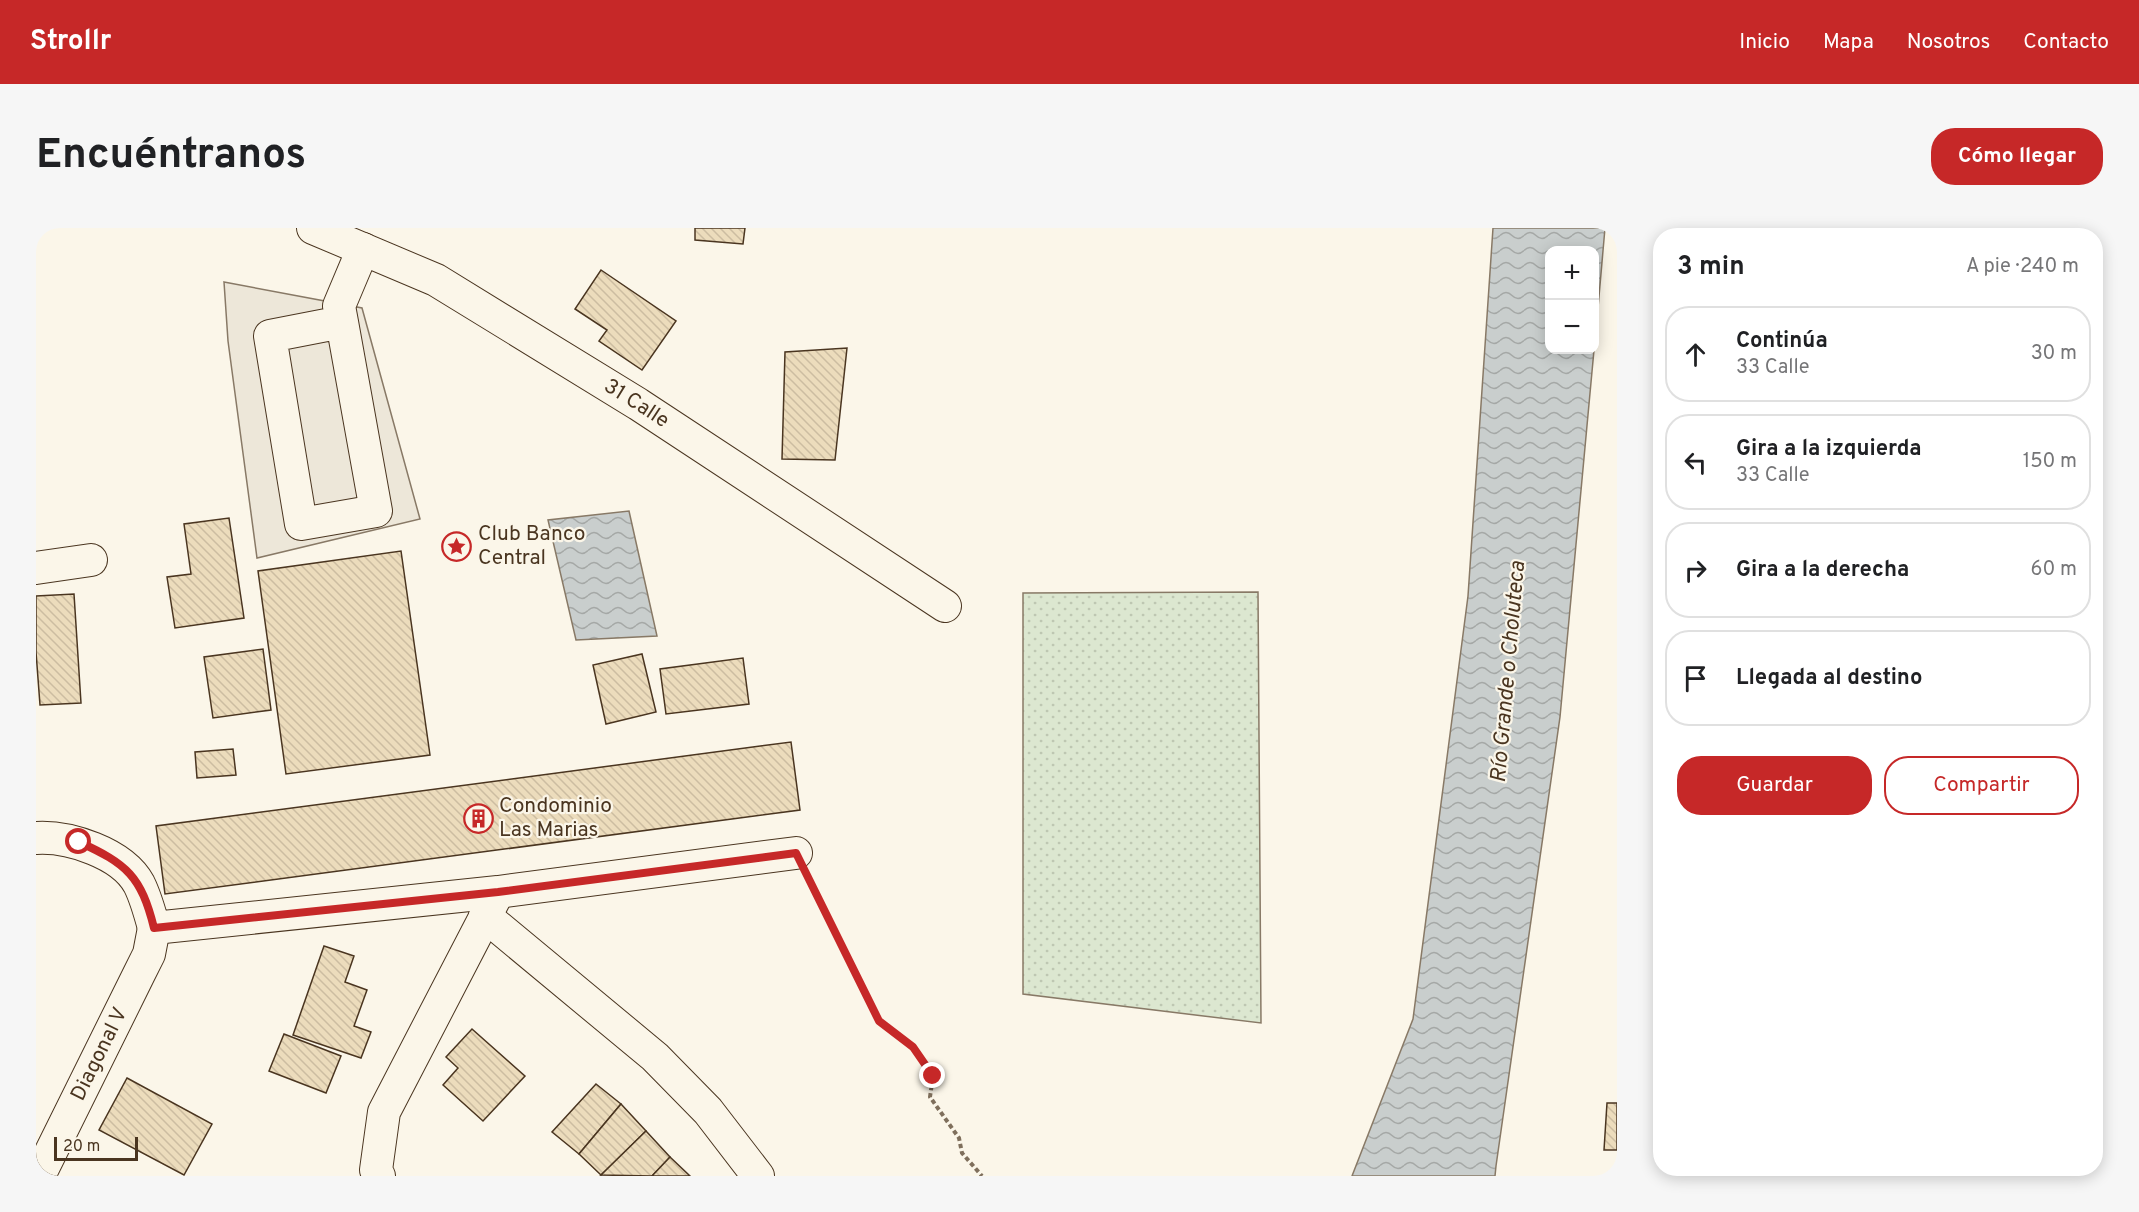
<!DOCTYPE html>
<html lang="es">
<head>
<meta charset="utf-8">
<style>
  body { margin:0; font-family:Overpass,sans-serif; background:#f6f6f6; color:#202124 }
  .controls { position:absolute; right:18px; top:18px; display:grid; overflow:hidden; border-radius:12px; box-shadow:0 3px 15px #0003 }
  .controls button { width:54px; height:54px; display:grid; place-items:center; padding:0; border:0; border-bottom:2px solid #e0e0e0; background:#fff; color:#202124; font:30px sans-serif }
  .scale { position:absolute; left:18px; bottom:15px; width:84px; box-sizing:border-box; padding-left:6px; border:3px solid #4a3520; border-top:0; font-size:16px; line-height:21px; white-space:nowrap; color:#4a3520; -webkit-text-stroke:4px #fbf6e9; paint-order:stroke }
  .stop { position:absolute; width:18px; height:18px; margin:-14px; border:4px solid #c62828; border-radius:50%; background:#fff }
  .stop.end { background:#c62828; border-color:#fff; box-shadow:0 2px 6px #0008 }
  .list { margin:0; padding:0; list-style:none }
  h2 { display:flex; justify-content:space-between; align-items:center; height:78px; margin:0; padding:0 24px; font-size:26px }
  h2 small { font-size:20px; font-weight:400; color:#757577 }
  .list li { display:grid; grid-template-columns:39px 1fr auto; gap:18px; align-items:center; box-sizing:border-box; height:96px; margin:0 12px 12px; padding:0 12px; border:2px solid #e0e0e0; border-radius:24px }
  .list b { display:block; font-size:22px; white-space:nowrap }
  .list p { margin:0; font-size:20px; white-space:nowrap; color:#757577 }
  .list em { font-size:20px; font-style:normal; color:#757577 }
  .actions { display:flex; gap:12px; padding:18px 24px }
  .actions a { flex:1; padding:14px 0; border:2px solid #c62828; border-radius:24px; text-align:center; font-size:21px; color:#c62828 }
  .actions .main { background:#c62828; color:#fff }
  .icon { flex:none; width:33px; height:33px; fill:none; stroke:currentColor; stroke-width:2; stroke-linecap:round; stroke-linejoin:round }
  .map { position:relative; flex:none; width:1581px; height:948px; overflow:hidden; border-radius:24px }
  header { display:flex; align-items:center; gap:36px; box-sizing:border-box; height:84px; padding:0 30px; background:#c62828; color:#fff }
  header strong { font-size:28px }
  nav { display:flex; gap:33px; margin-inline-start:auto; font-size:21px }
  .intro { display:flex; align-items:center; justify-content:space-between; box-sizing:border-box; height:144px; padding:0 36px }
  h1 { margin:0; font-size:42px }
  .button { padding:15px 27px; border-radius:24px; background:#c62828; color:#fff; font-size:21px; font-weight:700 }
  main { display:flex; gap:36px; padding:0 36px }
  aside { flex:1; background:#fff; border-radius:24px; box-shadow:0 3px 15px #0003 }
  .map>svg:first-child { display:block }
  .park { fill:url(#park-dots); stroke:#887966; stroke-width:1.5 }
  .parking { fill:#ede7d9; stroke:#887966; stroke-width:1.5 }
  .water { fill:url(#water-waves); stroke:#887966; stroke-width:1.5 }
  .building { fill:url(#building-back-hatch); stroke:#4a3520; stroke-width:1.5 }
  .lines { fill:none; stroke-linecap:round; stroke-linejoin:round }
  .minor-casing { stroke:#4a3520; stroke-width:34 }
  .path { stroke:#7f6f5c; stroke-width:4; stroke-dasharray:4.5 3; stroke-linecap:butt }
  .minor { stroke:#fbf6e9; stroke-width:32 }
  .route { stroke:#c62828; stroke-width:8 }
  .labels { text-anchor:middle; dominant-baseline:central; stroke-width:4.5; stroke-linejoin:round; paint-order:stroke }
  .street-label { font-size:21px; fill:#4a3520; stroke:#fbf6e9 }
  .poi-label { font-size:21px; fill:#4a3520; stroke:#fbf6e9; text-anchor:start }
  .water-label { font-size:22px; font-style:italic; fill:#4a3520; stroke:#fbf6e9 }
</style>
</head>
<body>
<header>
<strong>Strollr</strong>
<nav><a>Inicio</a><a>Mapa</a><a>Nosotros</a><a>Contacto</a></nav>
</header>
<div class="intro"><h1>Encuéntranos</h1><a class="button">Cómo llegar</a></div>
<main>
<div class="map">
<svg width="1581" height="948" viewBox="0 0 1581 948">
  <defs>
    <pattern id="park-dots" width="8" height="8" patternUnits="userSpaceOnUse" patternTransform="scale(1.5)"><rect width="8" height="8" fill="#dce7d0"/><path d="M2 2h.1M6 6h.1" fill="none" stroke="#bec7b2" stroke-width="1.8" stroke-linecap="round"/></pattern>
    <pattern id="water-waves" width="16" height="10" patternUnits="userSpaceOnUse" patternTransform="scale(1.5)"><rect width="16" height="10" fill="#c9cecd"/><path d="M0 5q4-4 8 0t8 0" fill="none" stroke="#a5a8a6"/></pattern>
    <pattern id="building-back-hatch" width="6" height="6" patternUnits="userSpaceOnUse" patternTransform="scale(1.5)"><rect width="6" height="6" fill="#ecdcbc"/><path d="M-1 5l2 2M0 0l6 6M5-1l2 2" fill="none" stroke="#ccbda1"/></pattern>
  </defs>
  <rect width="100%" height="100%" fill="#fbf6e9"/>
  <polygon class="park" points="1222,364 1225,795 987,766 987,365"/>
  <polygon class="parking" points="188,54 326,80 384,291 221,330 192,113"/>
  <g class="water">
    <polygon points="1457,0 1569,0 1559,114 1558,22 1514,22 1514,122 1558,122 1524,489 1460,938 1459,948 1316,948 1377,791 1432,368"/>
    <polygon points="593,283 621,408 540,412 512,292"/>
  </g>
  <g class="building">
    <polygon points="659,0 709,0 707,16 659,12"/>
    <polygon points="565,42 640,93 606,142 563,113 571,102 539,81"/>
    <polygon points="811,120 799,232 746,231 749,124"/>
    <polygon points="193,290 208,390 139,400 131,349 155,346 148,296"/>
    <polygon points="365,323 394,527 250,546 222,343"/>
    <polygon points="38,366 45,475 4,477 0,424 0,368"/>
    <polygon points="227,421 235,482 177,490 168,429"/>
    <polygon points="606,426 620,484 570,496 557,437"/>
    <polygon points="707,430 713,476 630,486 624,441"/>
    <polygon points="755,514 764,582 129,666 120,598"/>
    <polygon points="197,521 200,547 161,550 159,524"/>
    <polygon points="288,718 318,728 309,754 331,762 318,798 335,804 325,830 257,807"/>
    <polygon points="436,801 489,848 447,893 407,857 422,840 410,829"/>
    <polygon points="248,806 305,828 290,865 233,843"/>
    <polygon points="91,850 176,896 148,947 63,902"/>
    <polygon points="560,856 585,876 543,926 516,904"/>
    <polygon points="1571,875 1581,875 1581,922 1568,922"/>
    <polygon points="585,876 610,903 565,947 543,926"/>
    <polygon points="610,903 634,929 616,948 565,947"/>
    <polygon points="634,929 654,948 616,948"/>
  </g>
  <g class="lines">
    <defs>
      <g id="minor">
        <path id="s1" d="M277,0L400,52L602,176L909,378"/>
        <polyline points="306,94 234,108 265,296 340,283 306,94 303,78 327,21"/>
        <polyline points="0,340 55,332"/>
        <path d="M0,610C33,608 86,625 103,656C110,670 114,685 118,700L462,664L760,625"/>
        <polyline points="449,688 619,829 672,883 722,948"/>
        <path id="s2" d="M3,948L103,746L113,726L118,700"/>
        <polyline points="343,948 340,942 348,884 459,670"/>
      </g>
    </defs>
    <use href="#minor" class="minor-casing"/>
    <polyline class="path" points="772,650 843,793 877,819 897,848 894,869 923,910 926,925 946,948"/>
    <use href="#minor" class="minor"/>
  </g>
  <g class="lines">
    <path class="route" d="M43,614C91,636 105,648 118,700L462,664L760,625L843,793L877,819L897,848"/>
  </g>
  <defs>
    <symbol id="sight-ring" viewBox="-11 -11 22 22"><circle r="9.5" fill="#fbf6e9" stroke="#c62828" stroke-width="1.5"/><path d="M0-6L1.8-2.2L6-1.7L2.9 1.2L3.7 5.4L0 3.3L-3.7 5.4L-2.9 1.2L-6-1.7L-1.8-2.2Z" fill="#c62828"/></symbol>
    <symbol id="building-ring" viewBox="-11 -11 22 22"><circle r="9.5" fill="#fbf6e9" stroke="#c62828" stroke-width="1.5"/><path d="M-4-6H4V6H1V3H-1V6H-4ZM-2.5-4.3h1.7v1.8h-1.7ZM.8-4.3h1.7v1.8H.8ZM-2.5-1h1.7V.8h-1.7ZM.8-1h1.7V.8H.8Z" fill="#c62828"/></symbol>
  </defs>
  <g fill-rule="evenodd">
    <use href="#sight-ring" x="404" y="302" width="33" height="33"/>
    <use href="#building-ring" x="426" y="574" width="33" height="33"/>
  </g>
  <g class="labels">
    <g class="street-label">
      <text stroke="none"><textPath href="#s1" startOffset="369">31 Calle</textPath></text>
      <text stroke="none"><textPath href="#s2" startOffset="136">Diagonal V</textPath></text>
    </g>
    <g class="poi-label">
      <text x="442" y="306">Club Banco<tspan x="442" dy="24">Central</tspan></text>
      <text x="463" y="578">Condominio<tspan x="463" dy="24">Las Marias</tspan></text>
    </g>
    <g class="water-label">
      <text transform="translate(1473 444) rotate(-85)">Río Grande o Choluteca</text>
    </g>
  </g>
</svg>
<div class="controls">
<button>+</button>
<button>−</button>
</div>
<div class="scale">20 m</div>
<div class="stop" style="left:43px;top:614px"></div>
<div class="stop end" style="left:897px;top:848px"></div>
</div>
<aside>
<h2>3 min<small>A pie · 240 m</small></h2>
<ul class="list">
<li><svg class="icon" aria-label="ahead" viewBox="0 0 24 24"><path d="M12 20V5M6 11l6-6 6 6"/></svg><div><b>Continúa</b><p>33 Calle</p></div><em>30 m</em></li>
<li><svg class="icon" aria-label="left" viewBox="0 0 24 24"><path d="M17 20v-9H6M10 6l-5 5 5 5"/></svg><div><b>Gira a la izquierda</b><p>33 Calle</p></div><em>150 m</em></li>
<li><svg class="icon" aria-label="right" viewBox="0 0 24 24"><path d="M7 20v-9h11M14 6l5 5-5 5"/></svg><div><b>Gira a la derecha</b></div><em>60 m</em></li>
<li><svg class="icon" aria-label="arrive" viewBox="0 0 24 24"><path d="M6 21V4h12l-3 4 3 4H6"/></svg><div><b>Llegada al destino</b></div></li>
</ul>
<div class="actions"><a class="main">Guardar</a><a>Compartir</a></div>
</aside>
</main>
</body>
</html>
